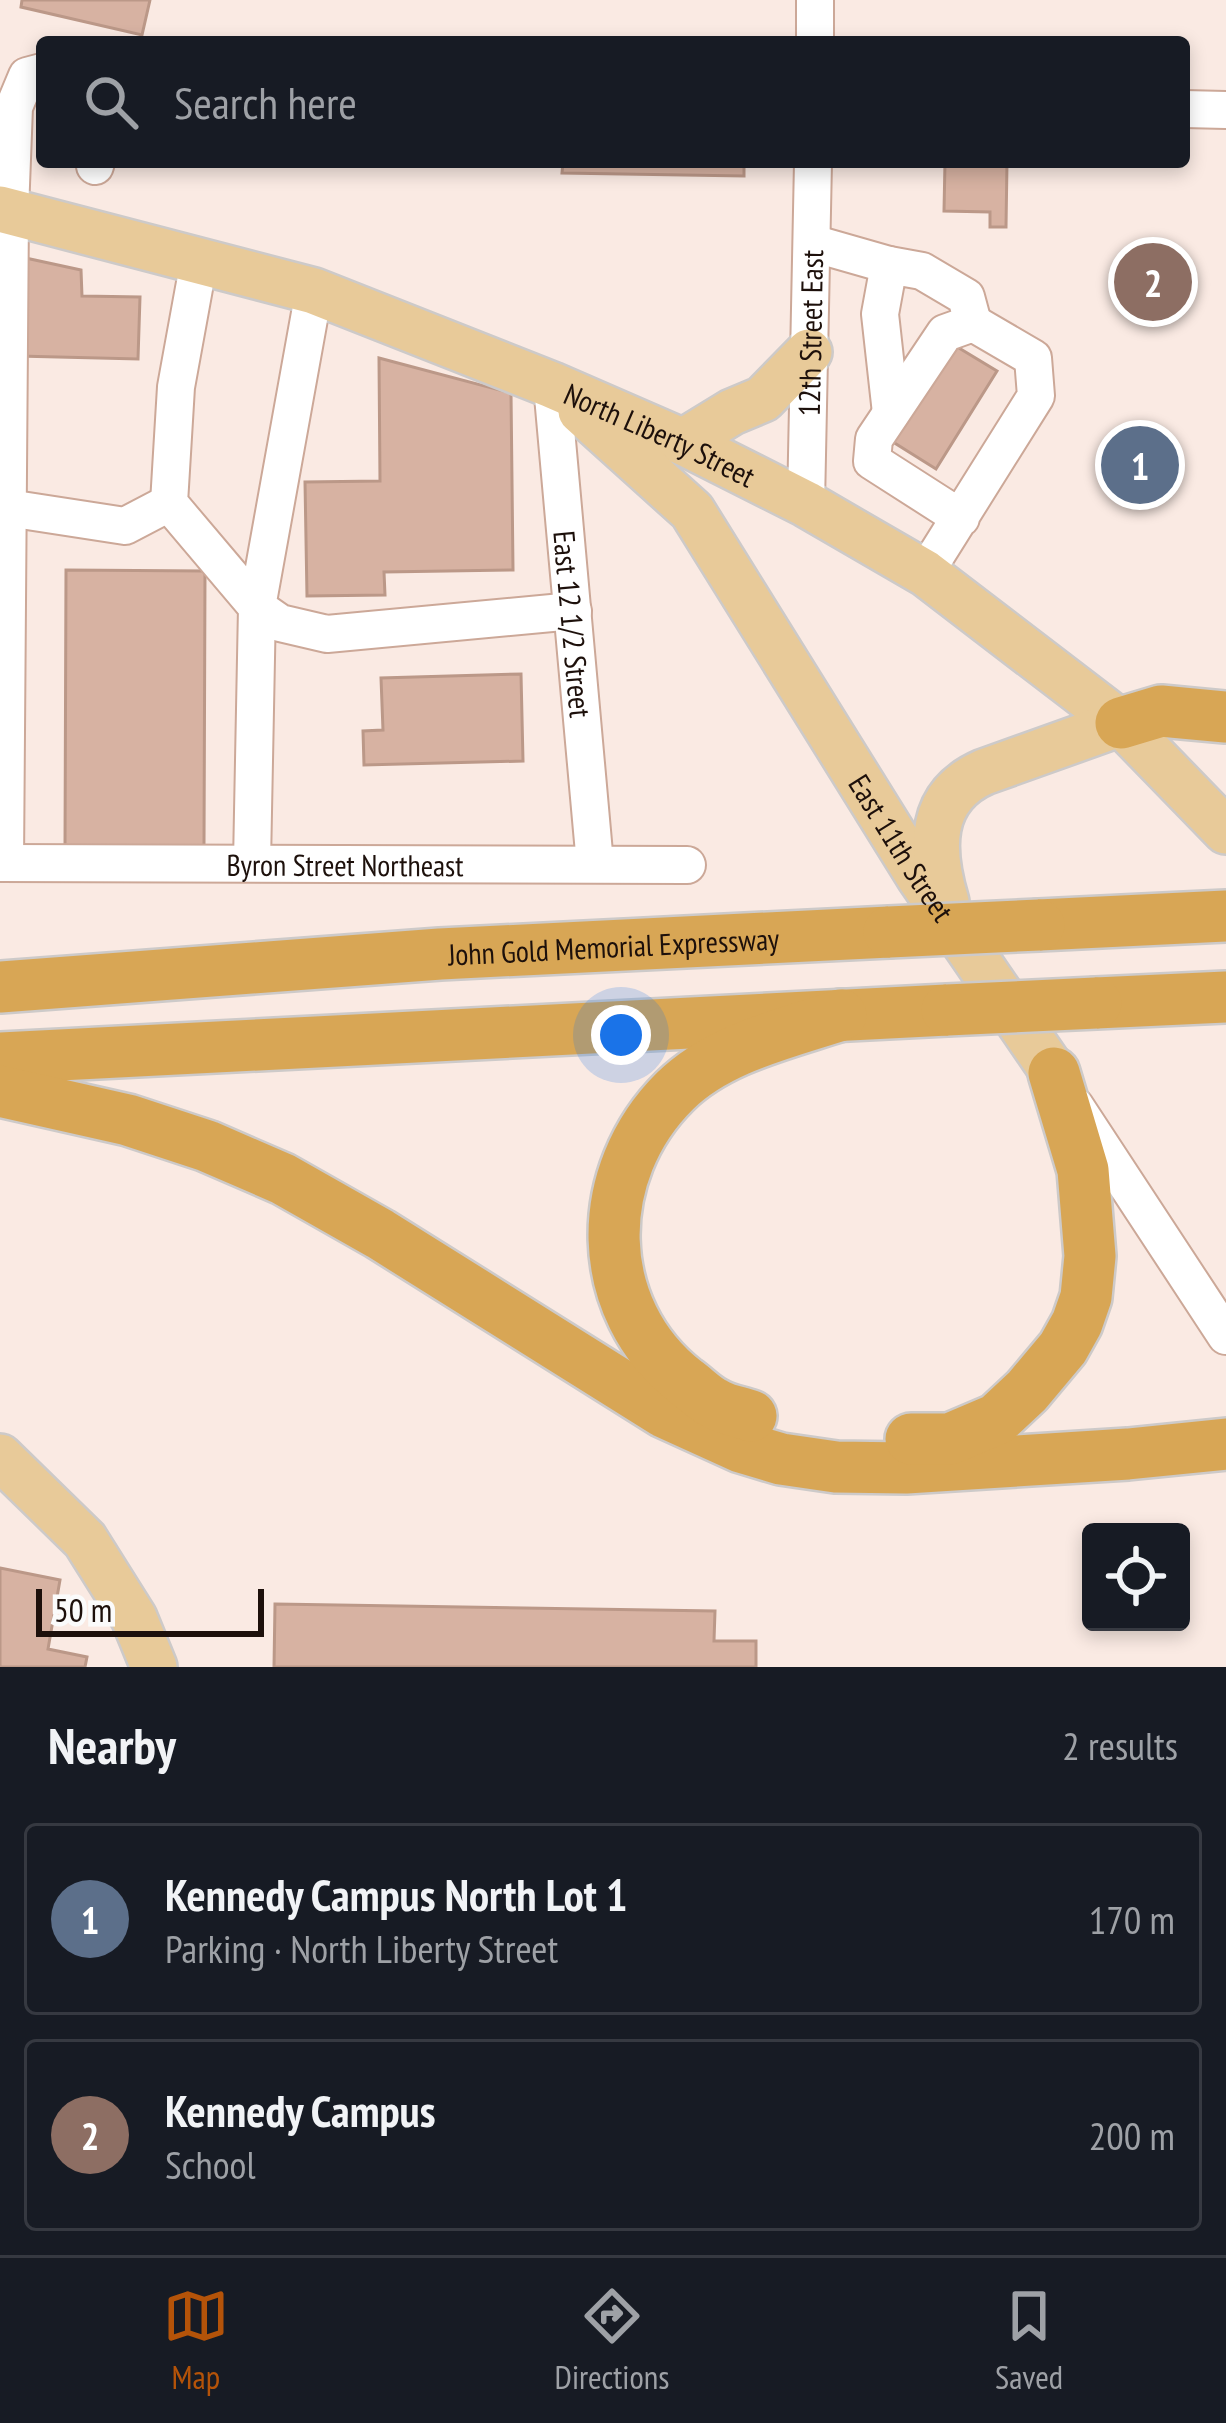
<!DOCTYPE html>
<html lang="en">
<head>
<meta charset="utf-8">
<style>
  body { margin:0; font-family:"PT Sans Narrow",sans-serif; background:#20242c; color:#f1f3f6 }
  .controls { position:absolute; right:36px; bottom:36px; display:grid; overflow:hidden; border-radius:12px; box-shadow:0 6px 18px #0003 }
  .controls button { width:108px; height:108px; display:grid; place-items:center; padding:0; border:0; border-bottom:3px solid #363941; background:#171b24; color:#f1f3f6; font:60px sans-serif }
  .scale { position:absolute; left:36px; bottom:30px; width:228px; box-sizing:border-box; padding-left:12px; border:6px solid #1d100b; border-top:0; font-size:33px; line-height:42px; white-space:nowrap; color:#1d100b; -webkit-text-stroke:9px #fbfbfb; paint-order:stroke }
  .you { position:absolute; left:621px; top:1035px; width:42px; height:42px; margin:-30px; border:9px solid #fff; border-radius:50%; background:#1a73e8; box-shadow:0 0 0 18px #1a73e833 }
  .badge { display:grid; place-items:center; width:78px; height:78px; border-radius:50%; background:#b45309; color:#fff; font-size:39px; font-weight:700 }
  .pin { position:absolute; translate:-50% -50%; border:6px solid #fff; box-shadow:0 3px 12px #0006 }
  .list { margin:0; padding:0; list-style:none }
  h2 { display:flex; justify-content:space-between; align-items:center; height:156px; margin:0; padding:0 48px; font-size:51px }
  h2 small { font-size:39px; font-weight:400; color:#9ea1a6 }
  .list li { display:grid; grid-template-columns:78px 1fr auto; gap:36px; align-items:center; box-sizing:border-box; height:192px; margin:0 24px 24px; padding:0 24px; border:3px solid #363941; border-radius:12px }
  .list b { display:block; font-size:45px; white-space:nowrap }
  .list p { margin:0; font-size:39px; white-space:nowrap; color:#9ea1a6 }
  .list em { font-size:39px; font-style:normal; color:#9ea1a6 }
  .icon { flex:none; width:66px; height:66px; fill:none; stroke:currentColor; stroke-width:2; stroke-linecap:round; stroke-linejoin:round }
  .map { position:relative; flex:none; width:1226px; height:1667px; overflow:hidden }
  .search { position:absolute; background:#171b24; box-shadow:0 6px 18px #0003; left:36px; right:36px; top:36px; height:132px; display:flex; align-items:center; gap:30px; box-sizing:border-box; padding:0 42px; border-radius:12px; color:#9ea1a6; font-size:45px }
  .sheet { height:588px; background:#171b24 }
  nav { display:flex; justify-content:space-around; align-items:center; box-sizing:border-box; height:168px; border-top:3px solid #363941; background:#171b24; font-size:33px; color:#9ea1a6 }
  nav a { display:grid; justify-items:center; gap:6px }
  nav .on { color:#b45309 }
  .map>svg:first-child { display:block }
  .building { fill:#d7b2a2; stroke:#bb9888; stroke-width:3 }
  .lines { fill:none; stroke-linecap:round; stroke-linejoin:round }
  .minor-casing { stroke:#cca898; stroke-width:40 }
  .major-casing { stroke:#cdcac9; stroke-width:50 }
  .highway-casing { stroke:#cdcac9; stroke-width:56 }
  .minor { stroke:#fff; stroke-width:36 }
  .major { stroke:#e8ca99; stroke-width:45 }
  .highway { stroke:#d8a655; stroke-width:51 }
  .highway-bridge-casing { stroke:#cdcac9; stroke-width:56; stroke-linecap:butt }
  .highway-bridge { stroke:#d8a655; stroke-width:51 }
  .labels { text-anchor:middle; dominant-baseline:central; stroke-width:9; stroke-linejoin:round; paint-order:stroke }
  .street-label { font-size:30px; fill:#1d100b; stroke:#fbfbfb }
</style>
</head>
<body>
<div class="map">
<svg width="1226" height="1667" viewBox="0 0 1226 1667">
  <rect width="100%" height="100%" fill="#faeae3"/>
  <g class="building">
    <polygon points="22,0 150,0 142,35 21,7"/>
    <polygon points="563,162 744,162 744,176 562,173"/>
    <polygon points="945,162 1007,162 1006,227 990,227 990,212 944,211"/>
    <polygon points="21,257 81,270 82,296 140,297 138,359 18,356"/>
    <polygon points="954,345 997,371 936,469 893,442"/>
    <polygon points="379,358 511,393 513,570 384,572 385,595 307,596 305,482 380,481"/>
    <polygon points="66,570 205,571 204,848 65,847"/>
    <polygon points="521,674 523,761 364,765 363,731 383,730 381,678"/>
    <polygon points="0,1568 60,1580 48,1649 87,1657 85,1667 0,1667"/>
    <polygon points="275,1604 715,1611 714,1641 756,1641 756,1667 274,1667"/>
  </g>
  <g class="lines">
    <defs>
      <g id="minor">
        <polyline points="815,0 815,42"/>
        <polyline points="1184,109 1226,110"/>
        <polyline points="95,166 96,162"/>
        <polyline points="812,243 889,265"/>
        <polyline points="199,261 176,387 169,503 257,607 252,863"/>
        <polyline points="314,291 257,607 280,623 327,634 573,611"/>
        <path id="s1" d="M552,385L595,864"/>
        <polyline points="891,413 880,314 889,265 922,271 966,297 973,323"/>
        <path id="s2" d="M806,504L813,162"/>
        <polyline points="8,508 125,526 169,503"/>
        <polyline points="925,573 1036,396 1033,358 973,323 945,333 874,439 872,461 961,518"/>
        <path id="s3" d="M0,863L687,865"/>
        <polyline points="5,863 10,211 14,107 27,76 42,72"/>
        <polyline points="1075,1106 1226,1336"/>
      </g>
      <g id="major">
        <path id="s4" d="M0,209L314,291L552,385L683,442L806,504L925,573L1121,723L1226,831"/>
        <path id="s5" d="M581,411L692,511L919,876L1054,1073"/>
        <polyline points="683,442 732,412 763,399 809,352"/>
        <path d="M946,902C931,852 927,797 984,772L1121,723"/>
        <polyline points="0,1457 85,1540 134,1618 154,1667"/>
      </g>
      <g id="highway">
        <polyline points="1121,723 1161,711 1226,717"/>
        <polyline points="1039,925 1226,916"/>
        <path id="s6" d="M0,987L440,954L889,932"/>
        <polyline points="1096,1003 1226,997"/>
        <polyline points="0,1058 947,1010"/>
        <polyline points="0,1091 128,1120 207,1146 283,1179 380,1234 664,1412 741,1447 781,1459 836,1467 906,1468 1128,1454 1226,1444"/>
        <path d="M751,1416C740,1412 726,1410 716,1404C705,1399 696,1389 686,1382C592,1309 592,1173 675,1091C719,1048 784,1034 841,1015"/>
        <polyline points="911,1439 950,1439 997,1419 1027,1391 1063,1348 1077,1323 1086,1297 1090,1256 1083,1170 1054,1073"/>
      </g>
    </defs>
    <use href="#minor" class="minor-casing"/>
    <use href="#major" class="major-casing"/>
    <use href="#highway" class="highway-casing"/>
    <use href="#minor" class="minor"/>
    <use href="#major" class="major"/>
    <use href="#highway" class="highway"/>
    <defs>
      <g id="highway-bridge">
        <polyline points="889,932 1039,925"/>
        <polyline points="947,1010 1096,1003"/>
      </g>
    </defs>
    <use href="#highway-bridge" class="highway-bridge-casing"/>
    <use href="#highway-bridge" class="highway-bridge"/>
  </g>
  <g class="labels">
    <g class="street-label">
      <text stroke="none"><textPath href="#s2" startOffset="171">12th Street East</textPath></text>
      <text stroke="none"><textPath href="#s4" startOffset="699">North Liberty Street</textPath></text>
      <text stroke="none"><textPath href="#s1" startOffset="240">East 12 1/2 Street</textPath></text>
      <text stroke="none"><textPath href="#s5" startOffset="546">East 11th Street</textPath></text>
      <text stroke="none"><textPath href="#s3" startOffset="345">Byron Street Northeast</textPath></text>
      <text stroke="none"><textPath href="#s6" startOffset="615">John Gold Memorial Expressway</textPath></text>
    </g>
  </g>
</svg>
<div class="controls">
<button><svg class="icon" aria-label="locate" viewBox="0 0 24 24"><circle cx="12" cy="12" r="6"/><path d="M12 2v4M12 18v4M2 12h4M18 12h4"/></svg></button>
</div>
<div class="scale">50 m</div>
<div class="you"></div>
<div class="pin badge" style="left:1140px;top:465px;background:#5c6f8a">1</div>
<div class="pin badge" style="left:1153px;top:282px;background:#8d6e63">2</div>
<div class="search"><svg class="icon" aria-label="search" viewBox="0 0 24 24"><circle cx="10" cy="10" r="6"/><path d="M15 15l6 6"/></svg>Search here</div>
</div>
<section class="sheet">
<h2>Nearby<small>2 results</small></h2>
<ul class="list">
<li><span class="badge" style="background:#5c6f8a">1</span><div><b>Kennedy Campus North Lot 1</b><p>Parking · North Liberty Street</p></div><em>170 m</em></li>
<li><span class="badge" style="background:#8d6e63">2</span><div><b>Kennedy Campus</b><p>School</p></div><em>200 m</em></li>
</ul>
</section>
<nav>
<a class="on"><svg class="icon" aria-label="map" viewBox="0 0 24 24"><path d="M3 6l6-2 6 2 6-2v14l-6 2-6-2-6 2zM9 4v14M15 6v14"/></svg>Map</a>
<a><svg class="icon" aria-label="directions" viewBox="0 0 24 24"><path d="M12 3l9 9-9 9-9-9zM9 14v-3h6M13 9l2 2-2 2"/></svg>Directions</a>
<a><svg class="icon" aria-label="saved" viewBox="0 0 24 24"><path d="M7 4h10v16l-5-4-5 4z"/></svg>Saved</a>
</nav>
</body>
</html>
